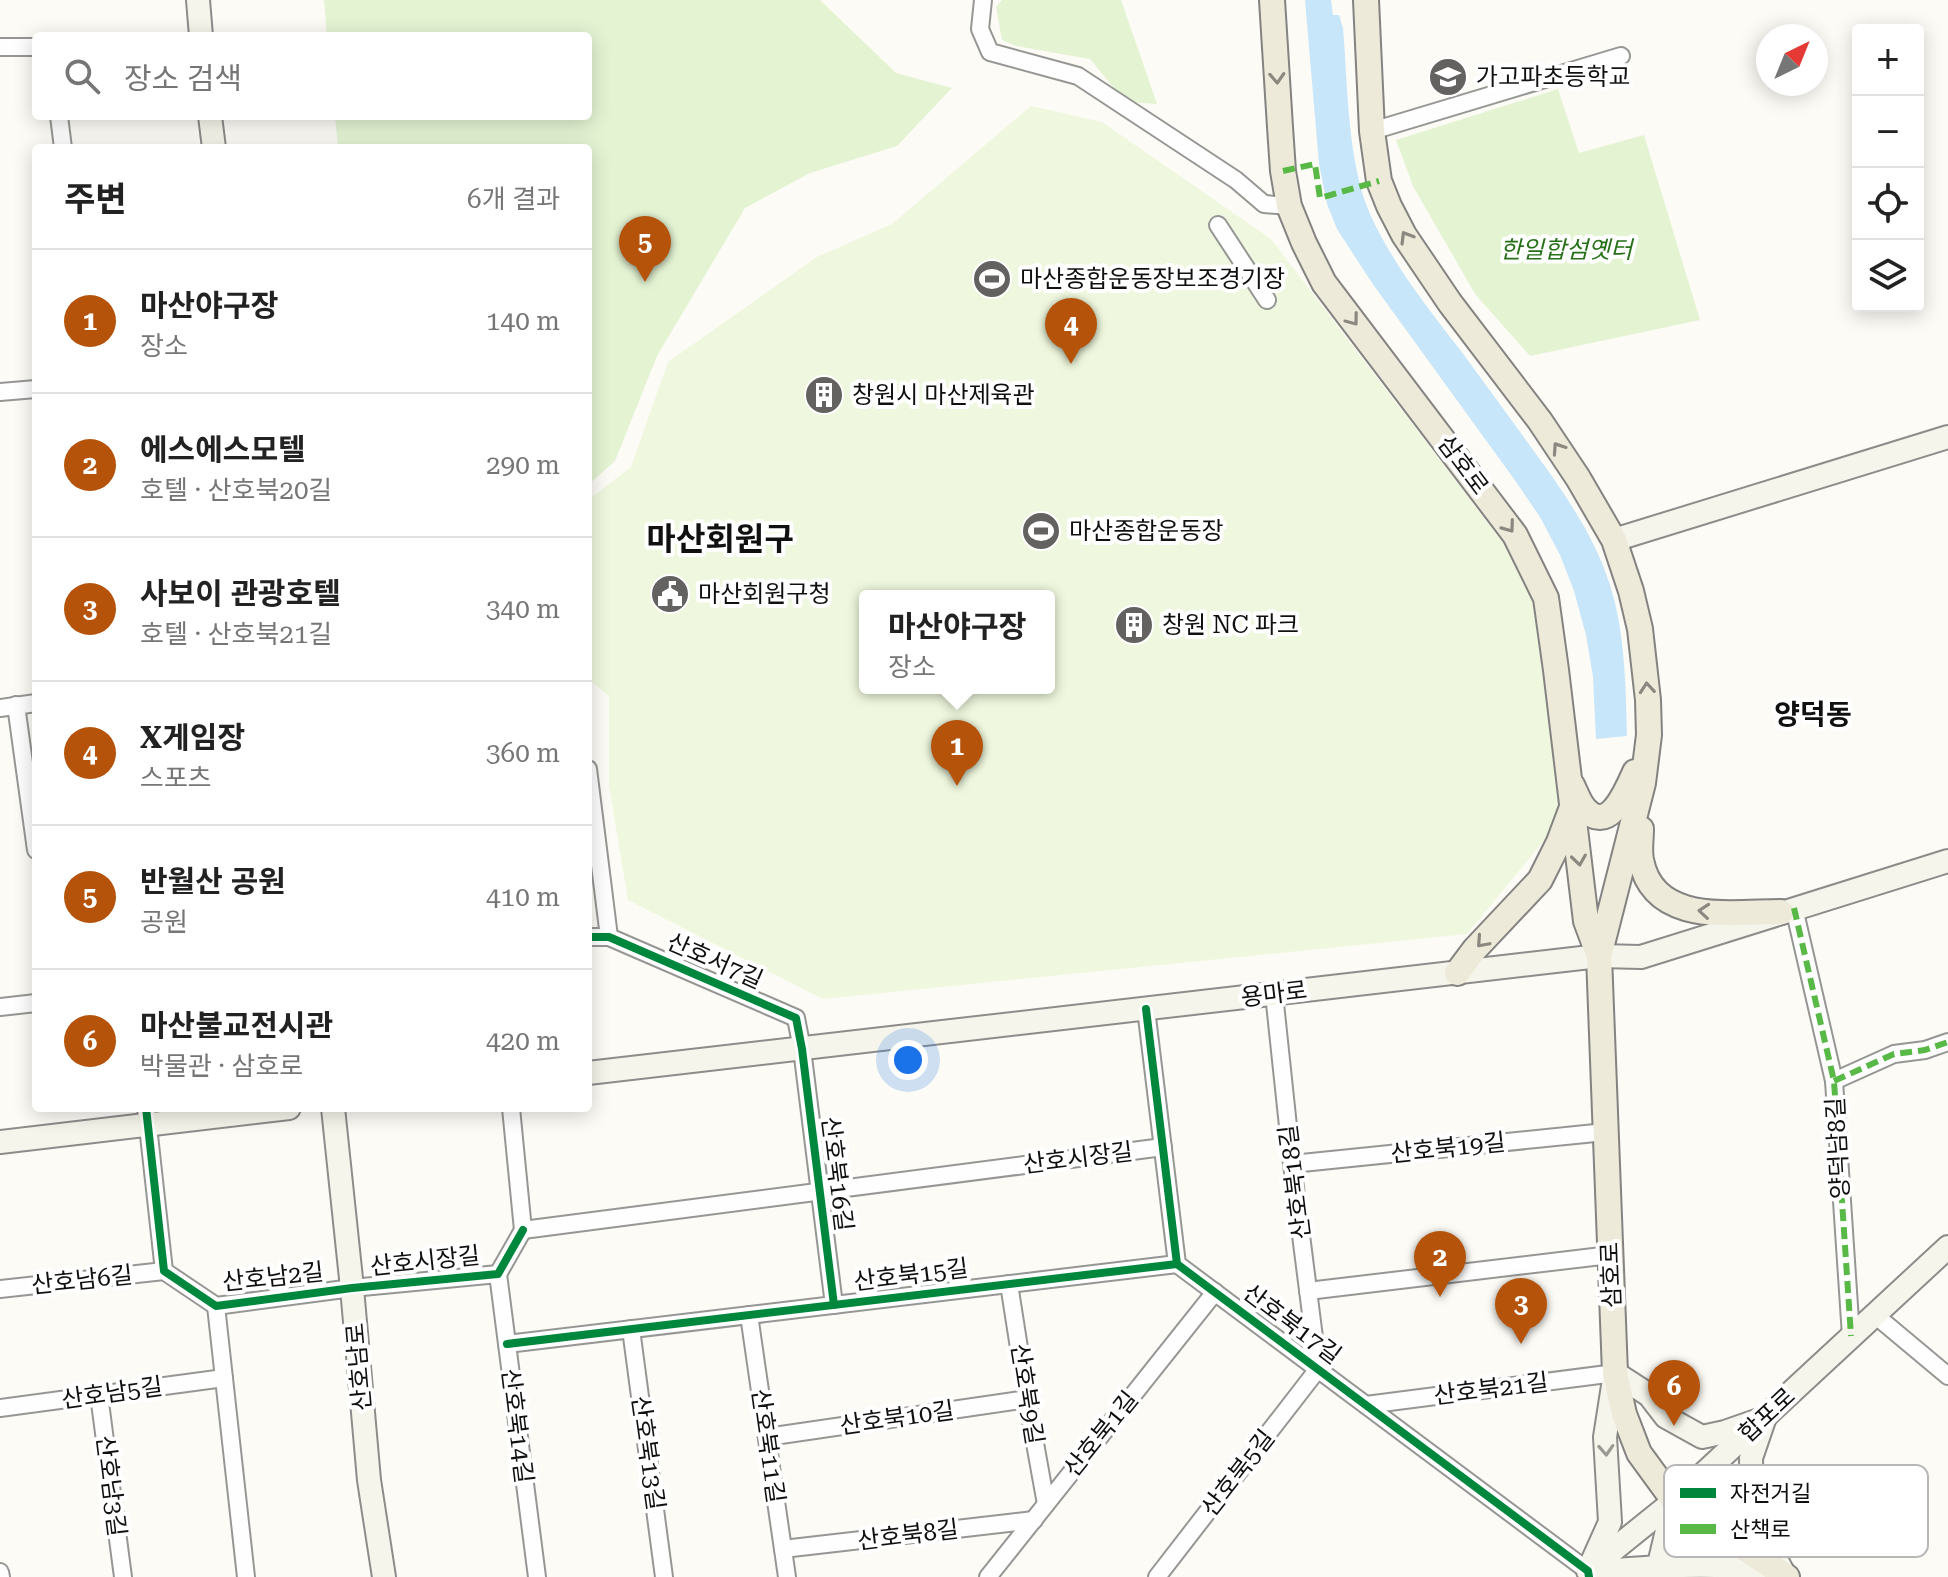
<!DOCTYPE html>
<html lang="ko">
<head>
<meta charset="utf-8">
<style>
  body { margin:0; font-family:"Roboto Serif","Noto Sans KR",serif; background:#f6f6f6; color:#222 }
  .controls { position:absolute; right:24px; top:24px; display:grid; overflow:hidden; border-radius:8px; box-shadow:0 4px 20px #0003 }
  .controls button { width:72px; height:72px; display:grid; place-items:center; padding:0; border:0; border-bottom:2px solid #e0e0e0; background:#fff; color:#222; font:40px sans-serif }
  .compass { position:absolute; left:1756px; top:24px; width:72px; height:72px; border-radius:50%; background:#fff; box-shadow:0 4px 20px #0003; rotate:43deg }
  .you { position:absolute; left:908px; top:1060px; width:28px; height:28px; margin:-20px; border:6px solid #fff; border-radius:50%; background:#1a73e8; box-shadow:0 0 0 12px #1a73e833 }
  .badge { display:grid; place-items:center; width:52px; height:52px; border-radius:50%; background:#b45309; color:#fff; font-size:26px; font-weight:700 }
  .pin { position:absolute; translate:-50% -66px; filter:drop-shadow(0 2px 4px #0008) }
  .pin::after { content:''; position:absolute; top:42px; width:28px; height:24px; background:inherit; clip-path:polygon(0 0,100% 0,50% 100%) }
  .popup { position:absolute; left:859px; top:590px; width:196px; height:104px; box-sizing:border-box; display:grid; place-content:center; border-radius:8px; background:#fff; filter:drop-shadow(0 2px 6px #0005); font-size:26px; white-space:nowrap; color:#767676 }
  .popup b { font-size:30px; color:#222 }
  .popup::after { content:''; position:absolute; left:50%; top:100%; margin-left:-16px; border:16px solid transparent; border-top-color:#fff }
  .list { margin:0; padding:0; list-style:none }
  h2 { display:flex; justify-content:space-between; align-items:center; height:104px; margin:0; padding:0 32px; font-size:34px }
  h2 small { font-size:26px; font-weight:400; color:#767676 }
  .list li { display:grid; grid-template-columns:52px 1fr auto; gap:24px; align-items:center; box-sizing:border-box; height:144px; padding:0 32px; border-top:2px solid #e0e0e0 }
  .list b { display:block; font-size:30px; white-space:nowrap }
  .list p { margin:0; font-size:26px; white-space:nowrap; color:#767676 }
  .list em { font-size:26px; font-style:normal; color:#767676 }
  .icon { flex:none; width:44px; height:44px; fill:none; stroke:currentColor; stroke-width:2; stroke-linecap:round; stroke-linejoin:round }
  .map { position:relative; flex:none; width:1948px; height:1577px; overflow:hidden }
  .search { position:absolute; background:#fff; box-shadow:0 4px 20px #0003; left:32px; top:32px; width:560px; height:88px; display:flex; align-items:center; gap:20px; box-sizing:border-box; padding:0 28px; border-radius:8px; color:#767676; font-size:30px }
  .panel { position:absolute; background:#fff; box-shadow:0 4px 20px #0003; left:32px; top:144px; width:560px; height:968px; border-radius:8px }
  .map>svg:first-child { display:block }
  .green { fill:#e4f4d3 }
  .pitch { fill:#eff8de; fill-rule:evenodd }
  .water { fill:#c8e6fa }
  .lines { fill:none; stroke-linecap:round; stroke-linejoin:round }
  .street-casing { stroke:#969694; stroke-width:20 }
  .secondary-casing { stroke:#8d8c8a; stroke-width:26 }
  .primary-casing { stroke:#848381; stroke-width:28 }
  .street { stroke:#fffefe; stroke-width:16 }
  .secondary { stroke:#f6f5eb; stroke-width:22 }
  .primary { stroke:#eeeada; stroke-width:24 }
  .quiet { stroke:#58b947; stroke-width:6; stroke-dasharray:12 6; stroke-linecap:butt }
  .cycleway-casing { stroke:#fff; stroke-width:13 }
  .cycleway { stroke:#00873e; stroke-width:8 }
  .oneway { stroke:#8a887f }
  .oneway2 { stroke:#9a9993 }
  .labels { text-anchor:middle; dominant-baseline:central; stroke-width:8; stroke-linejoin:round; paint-order:stroke }
  .poi-label { font-size:24px; fill:#101010; stroke:#fff; text-anchor:start }
  .park-label { font-size:24px; font-style:italic; fill:#267018; stroke:#fff }
  .street-label { font-size:24px; fill:#101010; stroke:#fff }
  .quarter-label { font-size:28px; font-weight:bold; fill:#101010; stroke:#fff }
  .district-label { font-size:32px; font-weight:bold; fill:#101010; stroke:#fff }
  .key { fill:#fff; stroke:#b7b7b7; stroke-width:2 }
  .key-label { font-size:22px; fill:#101010 }
</style>
</head>
<body>
<div class="map">
<svg width="1948" height="1577" viewBox="0 0 1948 1577">
  <rect width="100%" height="100%" fill="#fcfbf6"/>
  <g class="green">
    <polygon points="324,0 820,0 896,73 952,88 897,146 810,173 745,208 657,356 615,461 588,485 588,148 338,148 335,116 588,116 588,36 327,36"/>
    <polygon points="1002,0 1121,0 1157,104 1125,102 1090,59 1016,46 1002,40 996,7"/>
    <polygon points="1558,89 1579,153 1644,135 1700,320 1530,356 1475,294 1413,186 1396,140"/>
  </g>
  <path class="pitch" d="M1031,106L1102,122L1271,239L1517,561L1544,631L1565,812L1547,837L1467,934L823,999L628,900L609,786V696L588,679V500L631,467L668,362L817,257L892,224ZM865,596H1049V688H865Z"/>
  <path class="water" d="M1305,0H1331L1333,15H1339L1343,28C1348,85 1347,161 1370,214C1393,265 1430,311 1464,355C1488,388 1512,421 1536,454C1565,494 1595,537 1610,585C1625,632 1626,688 1627,736L1596,739L1593,677L1586,635L1574,591L1560,555L1540,517L1514,479L1372,283L1337,229L1327,204L1319,164Z"/>
  <g class="lines">
    <defs>
      <g id="street">
        <polyline points="983,0 980,29 990,52 1078,76 1236,180 1264,204 1289,206"/>
        <polyline points="0,47 36,47"/>
        <polyline points="59,116 63,148"/>
        <polyline points="1372,131 1621,56"/>
        <polyline points="1218,225 1267,300"/>
        <polyline points="0,392 36,389"/>
        <polyline points="16,705 36,850"/>
        <polyline points="0,708 36,703"/>
        <polyline points="588,769 609,937"/>
        <polyline points="1794,908 1834,1081 1851,1336"/>
        <polyline points="588,937 609,937 796,1018 802,1049 834,1305"/>
        <polyline points="0,1007 36,1003"/>
        <polyline points="1146,1009 1177,1264 1588,1571 1589,1577"/>
        <polyline points="1834,1081 1894,1054 1925,1050 1948,1042"/>
        <polyline points="146,1108 164,1271 216,1306 352,1288 498,1274 523,1230"/>
        <polyline points="511,1108 523,1230"/>
        <polyline points="1292,1164 1605,1132"/>
        <polyline points="523,1230 1163,1147"/>
        <polyline points="498,1274 537,1577"/>
        <polyline points="1009,1284 1027,1399 1046,1504"/>
        <polyline points="0,1289 164,1271"/>
        <polyline points="1308,1291 1610,1255"/>
        <polyline points="216,1306 246,1577"/>
        <polyline points="749,1315 787,1577"/>
        <polyline points="1875,1315 1948,1376"/>
        <polyline points="631,1329 664,1577"/>
        <polyline points="507,1344 1177,1264"/>
        <polyline points="99,1395 123,1577"/>
        <polyline points="1366,1405 1615,1373"/>
        <polyline points="0,1408 224,1378"/>
        <polyline points="767,1437 1027,1399"/>
        <polyline points="783,1549 1034,1520"/>
        <polyline points="0,1572 1,1577"/>
        <polyline points="988,1577 1215,1292"/>
        <polyline points="1157,1577 1318,1369 1292,1164 1274,994"/>
      </g>
      <g id="secondary">
        <polyline points="198,0 201,36"/>
        <polyline points="210,116 214,148"/>
        <polyline points="1614,540 1948,437"/>
        <polyline points="588,1073 1599,956 1641,957 1948,861"/>
        <polyline points="333,1108 352,1288 369,1480 384,1577"/>
        <polyline points="0,1142 289,1108"/>
        <path d="M1765,1418L1725,1432L1702,1437L1666,1417L1649,1395L1615,1373L1605,1437L1610,1522L1588,1571C1631,1570 1673,1564 1716,1566C1739,1567 1762,1573 1785,1576"/>
        <polyline points="1763,1423 1751,1458 1752,1503 1761,1531 1785,1576"/>
        <polyline points="1591,1568 1674,1501 1948,1247"/>
        <polyline points="1656,1577 1674,1501"/>
      </g>
      <g id="primary">
        <polyline points="1272,0 1280,127 1283,171 1289,206 1304,243 1324,283 1515,535 1546,598 1556,670 1586,921 1599,956"/>
        <polyline points="1366,0 1372,131 1379,181 1389,206 1404,235 1450,303 1540,421 1578,478 1614,540 1631,591 1640,629 1648,700 1649,735 1643,783 1599,956 1615,1373 1624,1414 1639,1453 1674,1501 1787,1577"/>
        <path d="M1572,785C1576,793 1579,802 1584,808C1609,837 1627,789 1635,772"/>
        <path d="M1641,829C1641,839 1639,850 1641,860C1654,926 1732,912 1781,912"/>
        <polyline points="1457,973 1475,949 1540,880 1559,842 1571,810"/>
      </g>
    </defs>
    <use href="#street" class="street-casing"/>
    <use href="#secondary" class="secondary-casing"/>
    <use href="#primary" class="primary-casing"/>
    <use href="#street" class="street"/>
    <use href="#secondary" class="secondary"/>
    <use href="#primary" class="primary"/>
    <g class="quiet">
      <polyline points="1283,171 1315,164 1320,198 1379,181"/>
      <polyline points="1794,908 1834,1081 1851,1336"/>
      <polyline points="1834,1081 1894,1054 1925,1050 1948,1042"/>
    </g>
    <defs>
      <g id="cycleway">
        <polyline points="588,937 609,937 796,1018 802,1049 834,1305"/>
        <polyline points="1146,1009 1177,1264 1588,1571 1589,1577"/>
        <polyline points="146,1108 164,1271 216,1306 352,1288 498,1274 523,1230"/>
        <polyline points="507,1344 1177,1264"/>
      </g>
    </defs>
    <use href="#cycleway" class="cycleway-casing"/>
    <use href="#cycleway" class="cycleway"/>
  </g>
  <defs><path id="oneway-chevron" d="M-2-3.5L2.5 0L-2 3.5" fill="none" stroke-width="1.6" stroke-linecap="round" stroke-linejoin="round" transform="scale(2)"/></defs>
  <g class="oneway">
    <use href="#oneway-chevron" transform="translate(1277 78) rotate(87)"/>
    <use href="#oneway-chevron" transform="translate(1406 237) rotate(-121)"/>
    <use href="#oneway-chevron" transform="translate(1353 320) rotate(53)"/>
    <use href="#oneway-chevron" transform="translate(1558 448) rotate(-124)"/>
    <use href="#oneway-chevron" transform="translate(1509 527) rotate(54)"/>
    <use href="#oneway-chevron" transform="translate(1647 688) rotate(-95)"/>
    <use href="#oneway-chevron" transform="translate(1579 860) rotate(82)"/>
    <use href="#oneway-chevron" transform="translate(1704 911) rotate(-175)"/>
    <use href="#oneway-chevron" transform="translate(1482 942) rotate(132)"/>
  </g>
  <use class="oneway2" href="#oneway-chevron" transform="translate(1606 1450) rotate(87)"/>
  <defs>
    <symbol id="school-disc" viewBox="-11 -11 22 22"><circle r="9.5" fill="#636260" stroke="#fff"/><path d="M0-5L7-2L0 1L-7-2ZM-4 1L0 2.5L4 1V4Q0 6-4 4Z" fill="#fff"/></symbol>
    <symbol id="stadium-disc" viewBox="-11 -11 22 22"><circle r="9.5" fill="#636260" stroke="#fff"/><path d="M0-5a6.5 5 0 1 0 0 10a6.5 5 0 1 0 0-10ZM-3.5-1.8h7v3.6h-7Z" fill="#fff"/></symbol>
    <symbol id="building-disc" viewBox="-11 -11 22 22"><circle r="9.5" fill="#636260" stroke="#fff"/><path d="M-4-6H4V6H1V3H-1V6H-4ZM-2.5-4.3h1.7v1.8h-1.7ZM.8-4.3h1.7v1.8H.8ZM-2.5-1h1.7V.8h-1.7ZM.8-1h1.7V.8H.8Z" fill="#fff"/></symbol>
    <symbol id="civic-disc" viewBox="-11 -11 22 22"><circle r="9.5" fill="#636260" stroke="#fff"/><path d="M-.6-6.5H3V-4.5H.6V-3L4-1V1h2V6H-6V1h2V-1L-.6-3ZM-1.2 2.5V6h2.4V2.5Z" fill="#fff"/></symbol>
  </defs>
  <g fill-rule="evenodd">
    <use href="#school-disc" x="1426" y="55" width="44" height="44"/>
    <use href="#stadium-disc" x="970" y="257" width="44" height="44"/>
    <use href="#building-disc" x="802" y="373" width="44" height="44"/>
    <use href="#stadium-disc" x="1019" y="509" width="44" height="44"/>
    <use href="#civic-disc" x="648" y="572" width="44" height="44"/>
    <use href="#building-disc" x="1112" y="603" width="44" height="44"/>
  </g>
  <g class="labels">
    <g class="poi-label">
      <text x="1476" y="77">가고파초등학교</text>
      <text x="1020" y="279">마산종합운동장보조경기장</text>
      <text x="852" y="395">창원시 마산제육관</text>
      <text x="1069" y="531">마산종합운동장</text>
      <text x="698" y="594">마산회원구청</text>
      <text x="1162" y="625">창원 NC 파크</text>
    </g>
    <g class="park-label">
      <text x="1566" y="250">한일합섬옛터</text>
    </g>
    <g class="street-label">
      <text transform="translate(1463 465) rotate(53)">삼호로</text>
      <text transform="translate(715 961) rotate(24)">산호서7길</text>
      <text transform="translate(1274 994) rotate(-7)">용마로</text>
      <text transform="translate(1448 1148) rotate(-6)">산호북19길</text>
      <text transform="translate(1838 1148) rotate(-93)">양덕남8길</text>
      <text transform="translate(1078 1158) rotate(-7)">산호시장길</text>
      <text transform="translate(837 1174) rotate(83)">산호북16길</text>
      <text transform="translate(1295 1182) rotate(-97)">산호북18길</text>
      <text transform="translate(425 1261) rotate(-6)">산호시장길</text>
      <text transform="translate(911 1275) rotate(-7)">산호북15길</text>
      <text transform="translate(1611 1275) rotate(-92)">삼호로</text>
      <text transform="translate(273 1277) rotate(-6)">산호남2길</text>
      <text transform="translate(82 1280) rotate(-6)">산호남6길</text>
      <text transform="translate(1292 1324) rotate(37)">산호북17길</text>
      <text transform="translate(359 1367) rotate(-95)">산호남로</text>
      <text transform="translate(1491 1389) rotate(-7)">산호북21길</text>
      <text transform="translate(112 1393) rotate(-8)">산호남5길</text>
      <text transform="translate(1027 1394) rotate(81)">산호북9길</text>
      <text transform="translate(1767 1415) rotate(-43)">합포로</text>
      <text transform="translate(897 1418) rotate(-8)">산호북10길</text>
      <text transform="translate(517 1426) rotate(83)">산호북14길</text>
      <text transform="translate(1101 1434) rotate(-51)">산호북1길</text>
      <text transform="translate(768 1446) rotate(82)">산호북11길</text>
      <text transform="translate(648 1453) rotate(82)">산호북13길</text>
      <text transform="translate(1238 1473) rotate(-52)">산호북5길</text>
      <text transform="translate(111 1486) rotate(83)">산호남3길</text>
      <text transform="translate(908 1535) rotate(-7)">산호북8길</text>
    </g>
    <g class="quarter-label">
      <text x="1813" y="714">양덕동</text>
    </g>
    <g class="district-label">
      <text x="720" y="539">마산회원구</text>
    </g>
  </g>
  <rect x="1664" y="1465" width="264" height="92" rx="12" class="key"/>
  <rect x="1680" y="1488" width="36" height="10" fill="#00873e"/>
  <rect x="1680" y="1524" width="36" height="10" fill="#58b947"/>
  <g class="key-label">
    <text x="1730" y="1501">자전거길</text>
    <text x="1730" y="1537">산책로</text>
  </g>
</svg>
<div class="controls">
<button>+</button>
<button>−</button>
<button><svg class="icon" aria-label="locate" viewBox="0 0 24 24"><circle cx="12" cy="12" r="6"/><path d="M12 2v4M12 18v4M2 12h4M18 12h4"/></svg></button>
<button><svg class="icon" aria-label="layers" viewBox="0 0 24 24"><path d="M12 4l9 5-9 5-9-5zM3 14l9 5 9-5"/></svg></button>
</div>
<svg class="compass" viewBox="-18 -18 36 36"><path d="M0-13l5 13h-10z" fill="#e53935"/><path d="M0 13l5-13h-10z" fill="#767676"/></svg>
<div class="you"></div>
<div class="pin badge" style="left:957px;top:786px">1</div>
<div class="popup"><b>마산야구장</b>장소</div>
<div class="pin badge" style="left:1440px;top:1297px">2</div>
<div class="pin badge" style="left:1521px;top:1344px">3</div>
<div class="pin badge" style="left:1071px;top:364px">4</div>
<div class="pin badge" style="left:645px;top:282px">5</div>
<div class="pin badge" style="left:1674px;top:1426px">6</div>
<div class="search"><svg class="icon" aria-label="search" viewBox="0 0 24 24"><circle cx="10" cy="10" r="6"/><path d="M15 15l6 6"/></svg>장소 검색</div>
<section class="panel">
<h2>주변<small>6개 결과</small></h2>
<ul class="list">
<li><span class="badge">1</span><div><b>마산야구장</b><p>장소</p></div><em>140 m</em></li>
<li><span class="badge">2</span><div><b>에스에스모텔</b><p>호텔 · 산호북20길</p></div><em>290 m</em></li>
<li><span class="badge">3</span><div><b>사보이 관광호텔</b><p>호텔 · 산호북21길</p></div><em>340 m</em></li>
<li><span class="badge">4</span><div><b>X게임장</b><p>스포츠</p></div><em>360 m</em></li>
<li><span class="badge">5</span><div><b>반월산 공원</b><p>공원</p></div><em>410 m</em></li>
<li><span class="badge">6</span><div><b>마산불교전시관</b><p>박물관 · 삼호로</p></div><em>420 m</em></li>
</ul>
</section>
</div>
</body>
</html>
